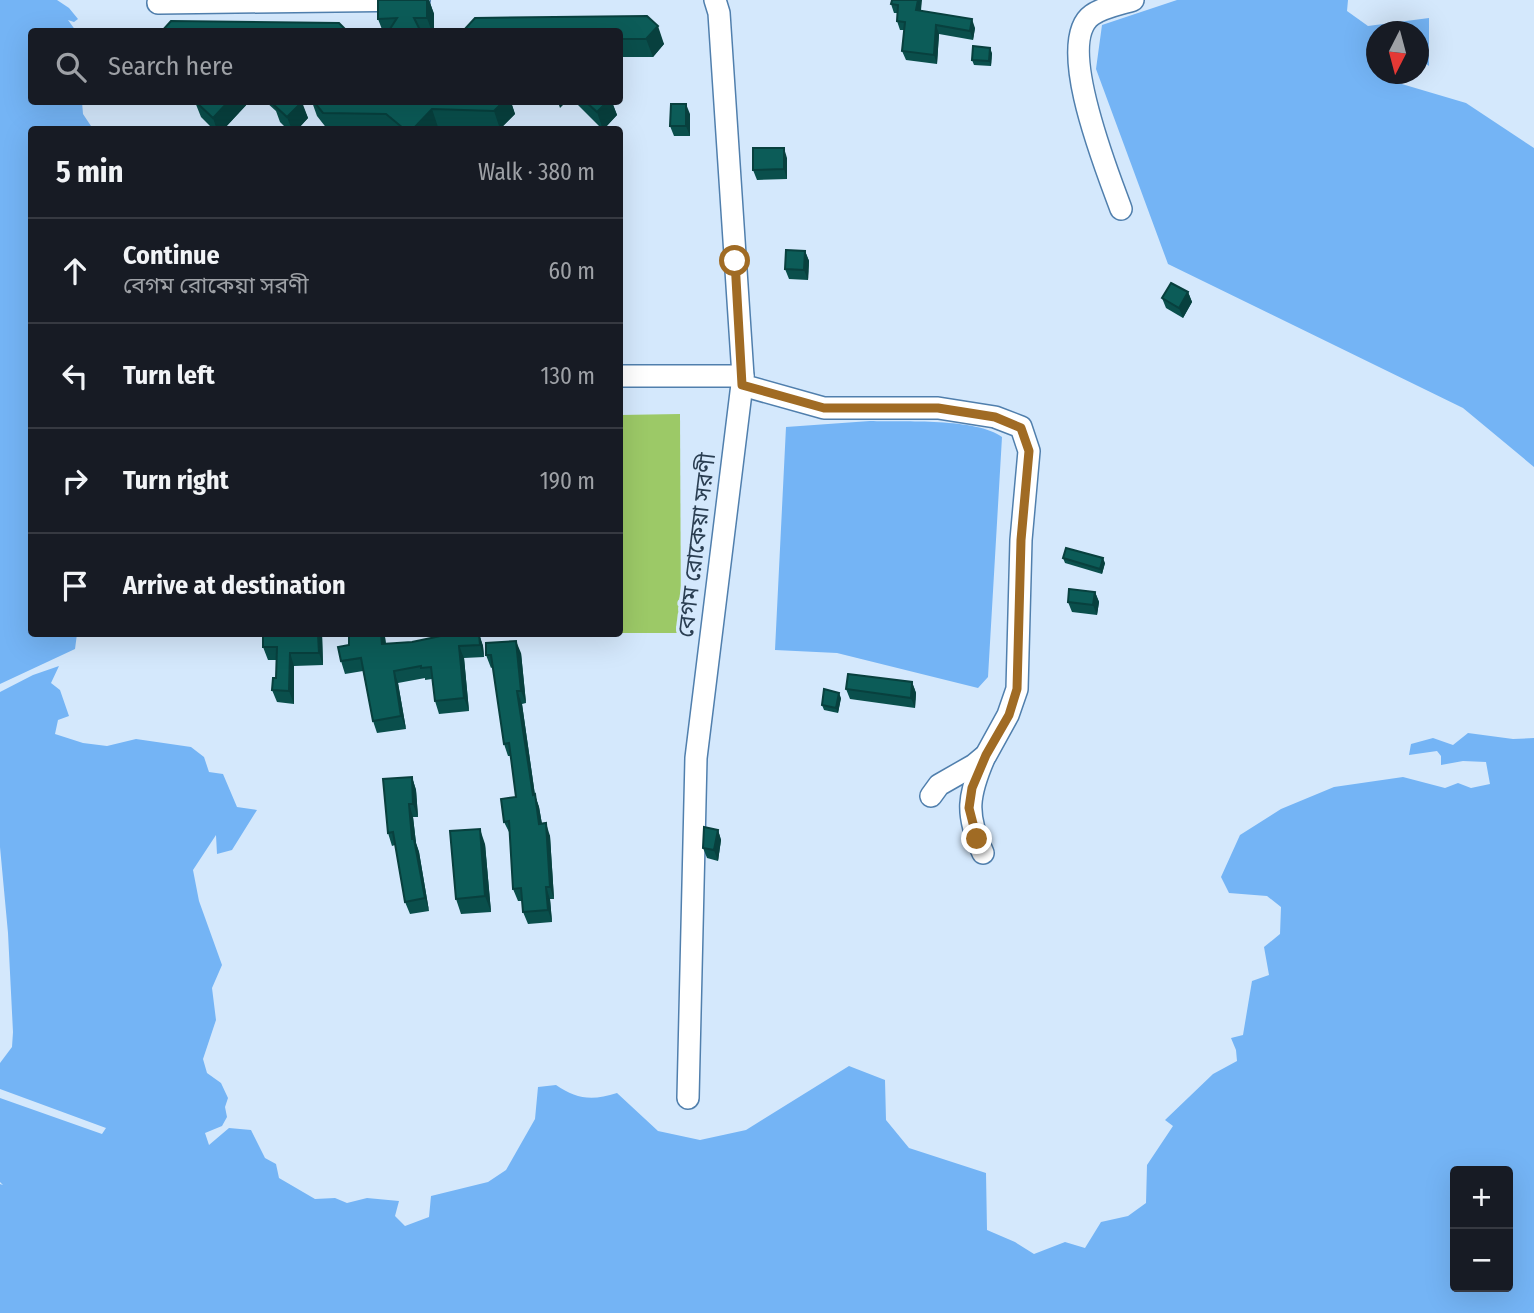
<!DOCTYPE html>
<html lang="en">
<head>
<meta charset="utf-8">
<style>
  body { margin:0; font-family:"Fira Sans Condensed","Noto Sans Bengali",sans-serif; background:#242831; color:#f1f3f6 }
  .controls { position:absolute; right:21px; bottom:21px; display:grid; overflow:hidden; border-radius:7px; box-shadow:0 7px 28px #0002 }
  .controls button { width:63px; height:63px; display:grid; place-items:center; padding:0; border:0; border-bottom:2px solid #363941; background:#171b24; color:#f1f3f6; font:35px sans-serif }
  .compass { position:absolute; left:1366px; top:21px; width:63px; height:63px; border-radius:50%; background:#171b24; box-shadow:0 7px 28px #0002; rotate:186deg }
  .stop { position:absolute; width:21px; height:21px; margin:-16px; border:5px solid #a06b24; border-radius:50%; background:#fff }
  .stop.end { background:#a06b24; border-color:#fff; box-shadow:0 2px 7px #0008 }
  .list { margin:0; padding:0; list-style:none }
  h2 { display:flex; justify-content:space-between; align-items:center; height:91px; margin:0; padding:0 28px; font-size:30px }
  h2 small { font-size:23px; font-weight:400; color:#9ea1a6 }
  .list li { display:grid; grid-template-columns:46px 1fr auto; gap:21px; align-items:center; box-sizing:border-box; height:105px; padding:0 28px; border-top:2px solid #363941 }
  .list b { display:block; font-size:26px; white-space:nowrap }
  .list p { margin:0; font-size:23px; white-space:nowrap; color:#9ea1a6 }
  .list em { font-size:23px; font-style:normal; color:#9ea1a6 }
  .icon { flex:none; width:38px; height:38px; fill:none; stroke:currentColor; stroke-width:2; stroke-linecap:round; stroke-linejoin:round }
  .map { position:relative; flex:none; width:1534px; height:1313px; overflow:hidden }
  .search { position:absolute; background:#171b24; box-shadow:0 7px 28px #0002; left:28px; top:28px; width:595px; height:77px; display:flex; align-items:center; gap:18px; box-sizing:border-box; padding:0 24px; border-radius:7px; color:#9ea1a6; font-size:26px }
  .panel { position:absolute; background:#171b24; box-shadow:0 7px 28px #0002; left:28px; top:126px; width:595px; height:511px; border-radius:7px }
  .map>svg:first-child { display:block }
  .green { fill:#9cc967 }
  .water { fill:#74b4f5; fill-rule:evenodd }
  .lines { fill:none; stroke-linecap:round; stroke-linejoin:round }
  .minor-casing { stroke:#507fad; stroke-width:24 }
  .minor { stroke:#fff; stroke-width:21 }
  .wall { fill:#0a4f4c }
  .shaded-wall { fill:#08403e }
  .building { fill:#0c5c58; stroke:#08403e; stroke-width:2 }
  .route { stroke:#a06b24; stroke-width:9 }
  .labels { text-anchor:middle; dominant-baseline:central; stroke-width:7; stroke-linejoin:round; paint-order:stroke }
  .street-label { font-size:23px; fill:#2a3e52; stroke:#d4e8fc }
</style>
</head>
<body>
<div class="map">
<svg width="1534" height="1313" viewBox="0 0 1534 1313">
  <rect width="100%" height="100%" fill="#d4e8fc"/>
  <polygon class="green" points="680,414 681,633 620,633 620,415"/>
  <g class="water">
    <polygon points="0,0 57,0 69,8 78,19 74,22 68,20 76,31 32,32 32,102 82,102 83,114 93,129 32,130 32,634 77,634 75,649 0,684"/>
    <polygon points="1177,0 1348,0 1347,11 1368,26 1429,18 1429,66 1419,59 1418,32 1376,32 1376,74 1394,74 1395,82 1466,103 1534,148 1534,467 1463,408 1168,264 1096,69 1102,25"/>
    <path d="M870,421C903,422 977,418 1002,437L988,677L978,688L837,653L775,650L786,427Z"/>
    <path d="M59,666L51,683L60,690L69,716L58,720L55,734L83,743L107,746L136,739L191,747L204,757L209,772L223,774L237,807L257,810L232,850L217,854L216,835L193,870L199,901L222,965L212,988L216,1020L203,1059L207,1073L221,1083L228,1098L225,1107L227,1117L222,1126L205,1133L209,1145L229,1128L251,1130L265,1158L276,1164L279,1178L315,1199L335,1198L347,1203L367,1198L399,1201L395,1216L405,1226L429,1217L431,1196L488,1182L506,1170L535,1119L538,1087L556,1085C576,1099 592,1101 617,1093L658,1131L700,1140L746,1130L849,1066L885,1080L886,1120L909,1148L986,1173L987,1230L1015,1242L1034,1254L1065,1242L1085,1248L1101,1222L1128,1216L1146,1203L1147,1165L1173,1126L1165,1120L1213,1074L1237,1061L1236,1050L1231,1038L1243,1035L1252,981L1269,975L1264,947L1280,934L1281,907L1267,896L1229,893L1221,877L1240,835L1281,809L1334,787L1403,777L1445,788L1458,783L1471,788L1490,784L1486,762L1463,761L1441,765V756L1437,751L1409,755L1411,744L1433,738L1453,745L1468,733L1513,739L1534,738V1313H0V1184L3,1185L0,1182V1098L102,1134L106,1128L0,1089V1063L12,1047L13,1032L8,933L0,847V692L33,675ZM1508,1171V1287H1455V1171Z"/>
  </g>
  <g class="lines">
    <defs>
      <g id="minor">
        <polyline points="158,3 419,0"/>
        <path d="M1121,209C1108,173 1054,42 1092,15C1103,7 1121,4 1133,0"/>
        <polyline points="620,376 743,376"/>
        <polyline points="742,385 824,408 938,408 995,417 1021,427 1029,451 1021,540 1017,689 1008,715 986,755 974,765 939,785 931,796"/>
        <path d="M983,853C965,814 968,795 985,756"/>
        <polyline points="688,1098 696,758 743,376 719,13 715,0"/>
      </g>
    </defs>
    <use href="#minor" class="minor-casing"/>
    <use href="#minor" class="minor"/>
  </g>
  <g class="wall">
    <polygon points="378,0 429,0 434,14 434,32 383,32 378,19"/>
    <polygon points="892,0 921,11 975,28 973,40 939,34 937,64 906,60 902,51 904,30 900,30 897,21 897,13 894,13 891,4"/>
    <polygon points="647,16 664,44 653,57 620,57 620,32"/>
    <polygon points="992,53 991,66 974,65 972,60"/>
    <polygon points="195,102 249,102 223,130 214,130 201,117"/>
    <polygon points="266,102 301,102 308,118 297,130 288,130 280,122 276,111"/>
    <polygon points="312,102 511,102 515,114 500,129 438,127 436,130 328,130 317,116"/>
    <polygon points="575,102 612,102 617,115 603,130"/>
    <polygon points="690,114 690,136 674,136 670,126"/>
    <polygon points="787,158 787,179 757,180 753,170"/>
    <polygon points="805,251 809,261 808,280 789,279 785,269"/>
    <polygon points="1188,292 1192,302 1183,318 1166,308 1162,298"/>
    <polygon points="1063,558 1105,563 1102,574 1065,563"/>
    <polygon points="1095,592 1099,602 1097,615 1072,612 1068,602"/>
    <polygon points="322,634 323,665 294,666 294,704 277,702 272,690 276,678 276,660 268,660 263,647"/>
    <polygon points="479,634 483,646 484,657 464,658 469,711 439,714 435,701 432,679 425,680 425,678 398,683 406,729 377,733 373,721 363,671 345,674 341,661 349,645 385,637 386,644 412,642"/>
    <polygon points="521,653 526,703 522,704 535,795 539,807 542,824 550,836 554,899 550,899 552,922 528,924 523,912 522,901 518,901 513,889 510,834 504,822 516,797 511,756 508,756 504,744 493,667 491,668 486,655"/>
    <polygon points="912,682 916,693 915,708 850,699 846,689"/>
    <polygon points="841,698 838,713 824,710 822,705"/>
    <polygon points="412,777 416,790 418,817 413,817 416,843 419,852 429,911 410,914 405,902 395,845 392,846 388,833"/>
    <polygon points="718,830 721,840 718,861 707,858 703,848"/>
    <polygon points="485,844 491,912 461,914 456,899"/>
  </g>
  <g class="shaded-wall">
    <polygon points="427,0 429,0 434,14 434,32 432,32 427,18"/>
    <polygon points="918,0 922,0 920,20 916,10"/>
    <polygon points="972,19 975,28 973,40 970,31"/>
    <polygon points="936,25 939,34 937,64 934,55"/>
    <polygon points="658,26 664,44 653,57 646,39"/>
    <polygon points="990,48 992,53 991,66 989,61"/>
    <polygon points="228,102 249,102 223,130 217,130 213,118"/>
    <polygon points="302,102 308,118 297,130 292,130 287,117"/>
    <polygon points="503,102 511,102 515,114 500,129 494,111"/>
    <polygon points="558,102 566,102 560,108"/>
    <polygon points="607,102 612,102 617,115 603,130 597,112"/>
    <polygon points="686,104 690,114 690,136 686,126"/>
    <polygon points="432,109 438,127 436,130 412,130"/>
    <polygon points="784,148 787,158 787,179 784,169"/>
    <polygon points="805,251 809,261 808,280 804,270"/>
    <polygon points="1188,292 1192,302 1183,318 1179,308"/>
    <polygon points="1103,558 1105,563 1102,574 1100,569"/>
    <polygon points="1095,592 1099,602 1097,615 1093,605"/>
    <polygon points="318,634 322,634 323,665 319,653"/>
    <polygon points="381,634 384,634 385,637 387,656 382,644"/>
    <polygon points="479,634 483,646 484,657 480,645"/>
    <polygon points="516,641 521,653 526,703 521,691"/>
    <polygon points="459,646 464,658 469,711 464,698"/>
    <polygon points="290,653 294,666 294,704 289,691"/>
    <polygon points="394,671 398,683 406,729 401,716"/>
    <polygon points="912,682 916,693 915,708 911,698"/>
    <polygon points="517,691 522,704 535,795 539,807 544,836 539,824 533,795"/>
    <polygon points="839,693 841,698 838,713 836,708"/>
    <polygon points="412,777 416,790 418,817 413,804"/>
    <polygon points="409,804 413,817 416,843 419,852 429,911 425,898 412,839"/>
    <polygon points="546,823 550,836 554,899 550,887"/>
    <polygon points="480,829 485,844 491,912 485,896"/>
    <polygon points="718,830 721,840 718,861 714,850"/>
    <polygon points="546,887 550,899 552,922 548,910"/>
  </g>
  <g class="building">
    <polygon points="378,0 427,0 427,18 414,18 421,32 388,32 397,18 378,19"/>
    <polygon points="892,0 918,0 916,10 972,19 970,31 936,25 934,55 902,51 905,22 897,21 898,5 891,4"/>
    <polygon points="647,16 658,26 646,39 620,39 620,32 463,31 475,18"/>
    <polygon points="171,21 339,23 348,32 161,32"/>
    <polygon points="973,46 990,48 989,61 972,60"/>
    <polygon points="196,102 228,102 213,118"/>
    <polygon points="276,102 302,102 287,117 274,105"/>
    <polygon points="314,102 503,102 494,111 432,109 412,130 401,130 403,128 386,114 323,113"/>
    <polygon points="586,102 607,102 597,112"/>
    <polygon points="671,104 686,104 686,126 670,126"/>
    <polygon points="753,148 784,148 784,169 753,170"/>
    <polygon points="786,250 805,251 804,270 785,269"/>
    <polygon points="1171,283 1188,292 1179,308 1162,298"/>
    <polygon points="1066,548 1103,558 1100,569 1063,558"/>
    <polygon points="1069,589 1095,592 1093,605 1068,602"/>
    <polygon points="263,634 318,634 319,653 290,653 289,691 272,690 273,678 276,678 277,647 263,647"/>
    <polygon points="349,634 381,634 382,644 412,642 450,634 479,634 480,645 459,646 464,698 435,701 431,667 421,668 421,666 394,671 401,716 373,721 361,658 341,661 338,647 349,645"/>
    <polygon points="516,641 521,691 517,691 533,795 535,794 539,824 546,823 550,887 546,887 548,910 523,912 521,888 513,889 509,821 504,822 501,799 516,797 509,743 504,744 491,655 486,655 486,643"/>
    <polygon points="848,674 912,682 911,698 846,689"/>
    <polygon points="824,689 839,693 836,708 822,705"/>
    <polygon points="412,777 413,804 409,804 412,839 414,839 425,898 405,902 393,832 388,833 383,779"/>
    <polygon points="704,827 718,830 714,850 703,848"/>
    <polygon points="480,829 485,896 456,899 450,831"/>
  </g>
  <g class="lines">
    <polyline class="route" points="735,261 742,385 824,408 938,408 995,417 1021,428 1029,451 1021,540 1017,689 1009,715 986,755 972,788 969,808 977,839"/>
  </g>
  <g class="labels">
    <g class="street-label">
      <text transform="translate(696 545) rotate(-83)">বেগম রোকেয়া সরণী</text>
    </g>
  </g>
</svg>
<div class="controls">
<button>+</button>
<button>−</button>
</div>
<svg class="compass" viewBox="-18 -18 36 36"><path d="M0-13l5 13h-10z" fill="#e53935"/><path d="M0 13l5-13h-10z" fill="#9ea1a6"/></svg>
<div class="stop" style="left:735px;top:261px"></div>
<div class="stop end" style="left:977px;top:839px"></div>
<div class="search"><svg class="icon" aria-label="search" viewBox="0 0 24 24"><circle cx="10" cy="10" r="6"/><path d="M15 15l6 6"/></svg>Search here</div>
<section class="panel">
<h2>5 min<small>Walk · 380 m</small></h2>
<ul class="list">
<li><svg class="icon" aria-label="ahead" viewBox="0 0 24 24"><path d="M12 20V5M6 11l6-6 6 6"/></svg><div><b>Continue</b><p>বেগম রোকেয়া সরণী</p></div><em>60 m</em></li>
<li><svg class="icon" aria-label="left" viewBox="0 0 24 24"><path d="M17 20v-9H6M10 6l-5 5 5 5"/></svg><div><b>Turn left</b></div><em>130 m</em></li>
<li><svg class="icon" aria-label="right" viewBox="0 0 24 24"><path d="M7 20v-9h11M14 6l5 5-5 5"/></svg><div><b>Turn right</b></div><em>190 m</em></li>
<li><svg class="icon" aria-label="arrive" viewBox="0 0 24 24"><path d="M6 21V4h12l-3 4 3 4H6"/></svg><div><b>Arrive at destination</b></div></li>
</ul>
</section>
</div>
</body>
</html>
